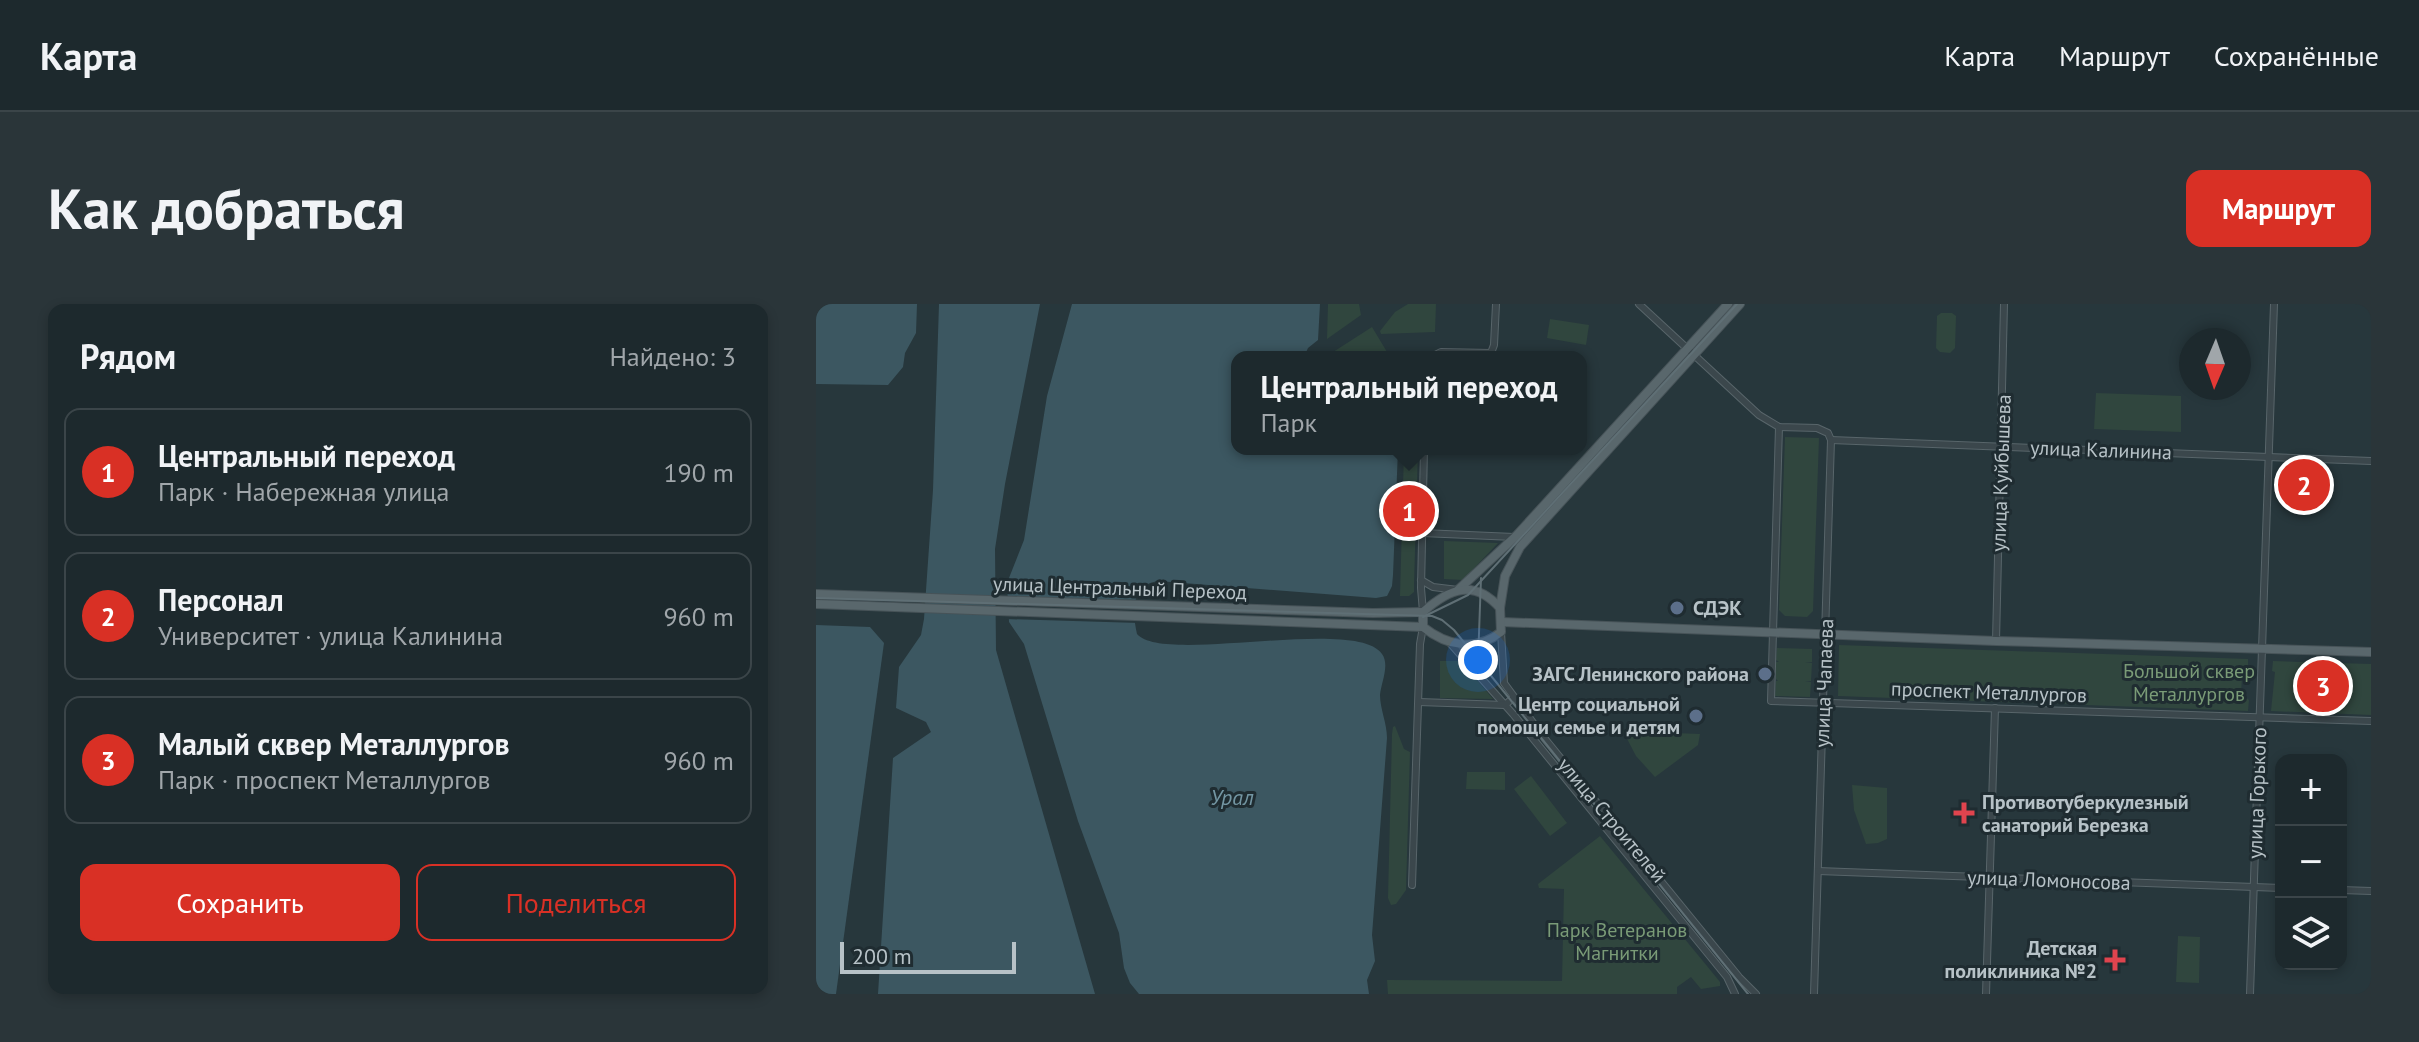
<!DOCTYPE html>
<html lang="ru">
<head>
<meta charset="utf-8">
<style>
  body { margin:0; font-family:"PT Sans",sans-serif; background:#2a3539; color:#f1f3f6 }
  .controls { position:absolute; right:24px; bottom:24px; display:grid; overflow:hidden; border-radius:16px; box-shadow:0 4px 12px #0003 }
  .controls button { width:72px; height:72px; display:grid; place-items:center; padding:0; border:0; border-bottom:2px solid #3b4549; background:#1d292d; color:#f1f3f6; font:40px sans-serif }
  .compass { position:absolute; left:1363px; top:24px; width:72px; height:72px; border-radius:50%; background:#1d292d; box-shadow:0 4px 12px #0003; rotate:182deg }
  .scale { position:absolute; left:24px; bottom:20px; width:176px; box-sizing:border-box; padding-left:8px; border:4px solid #b7c2c7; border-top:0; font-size:22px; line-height:28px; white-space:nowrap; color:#b7c2c7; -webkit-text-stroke:6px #1f2c31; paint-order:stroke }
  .you { position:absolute; left:662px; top:356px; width:28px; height:28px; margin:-20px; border:6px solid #fff; border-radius:50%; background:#1a73e8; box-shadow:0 0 0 12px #1a73e833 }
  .badge { display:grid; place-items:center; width:52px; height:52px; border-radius:50%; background:#d93025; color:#fff; font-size:26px; font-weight:700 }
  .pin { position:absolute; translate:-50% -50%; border:4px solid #fff; box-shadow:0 2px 8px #0006 }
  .popup { position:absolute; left:415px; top:47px; width:356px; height:104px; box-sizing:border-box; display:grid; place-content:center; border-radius:16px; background:#1d292d; filter:drop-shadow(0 2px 6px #0005); font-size:26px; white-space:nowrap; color:#a0a6aa }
  .popup b { font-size:30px; color:#f1f3f6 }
  .popup::after { content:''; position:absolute; left:50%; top:100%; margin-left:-16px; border:16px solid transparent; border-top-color:#1d292d }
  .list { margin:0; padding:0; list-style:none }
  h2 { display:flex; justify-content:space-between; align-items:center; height:104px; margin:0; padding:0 32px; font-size:34px }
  h2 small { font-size:26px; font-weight:400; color:#a0a6aa }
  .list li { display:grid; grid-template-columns:52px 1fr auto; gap:24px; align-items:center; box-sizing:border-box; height:128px; margin:0 16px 16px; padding:0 16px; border:2px solid #3b4549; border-radius:16px }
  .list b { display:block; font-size:30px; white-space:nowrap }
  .list p { margin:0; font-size:26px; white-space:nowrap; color:#a0a6aa }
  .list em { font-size:26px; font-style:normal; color:#a0a6aa }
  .actions { display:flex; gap:16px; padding:24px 32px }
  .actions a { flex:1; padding:18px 0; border:2px solid #d93025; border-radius:16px; text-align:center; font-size:28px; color:#d93025 }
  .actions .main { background:#d93025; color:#fff }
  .icon { flex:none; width:44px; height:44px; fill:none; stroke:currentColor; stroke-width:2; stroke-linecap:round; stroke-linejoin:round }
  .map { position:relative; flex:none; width:1555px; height:690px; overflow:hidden; border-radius:16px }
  header { display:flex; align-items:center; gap:48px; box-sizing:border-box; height:112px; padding:0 40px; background:#1d292d; border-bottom:2px solid #3b4549 }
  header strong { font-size:38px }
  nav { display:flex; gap:44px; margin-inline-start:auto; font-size:28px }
  .intro { display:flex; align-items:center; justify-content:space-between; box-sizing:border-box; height:192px; padding:0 48px }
  h1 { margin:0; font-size:56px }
  .button { padding:20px 36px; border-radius:16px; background:#d93025; color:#fff; font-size:28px; font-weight:700 }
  main { display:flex; gap:48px; padding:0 48px }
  aside { flex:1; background:#1d292d; border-radius:16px; box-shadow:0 4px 12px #0003 }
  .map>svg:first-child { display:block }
  .green { fill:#30463e }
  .water { fill:#3c5761 }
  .pier { fill:#27373c }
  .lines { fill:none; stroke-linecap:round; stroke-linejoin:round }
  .minor-casing { stroke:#58656a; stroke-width:8 }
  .major-casing { stroke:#475358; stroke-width:10 }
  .minor { stroke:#3b474c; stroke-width:6 }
  .major { stroke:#59676c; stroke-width:8 }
  .tram { stroke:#5f6f75; stroke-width:2 }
  .service-dot { fill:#5c6f8a; stroke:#1f2c31; stroke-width:3 }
  .health-dot { fill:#e0444e; stroke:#1f2c31; stroke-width:3 }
  .labels { text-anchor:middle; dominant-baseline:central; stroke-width:6; stroke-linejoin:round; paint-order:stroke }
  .street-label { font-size:20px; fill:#b7c2c7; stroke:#1f2c31 }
  .poi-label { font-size:20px; font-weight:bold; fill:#b7c2c7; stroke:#1f2c31; text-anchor:end }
  .park-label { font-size:20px; fill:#7a9b77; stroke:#1f2c31 }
  .water-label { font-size:22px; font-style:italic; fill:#7396a3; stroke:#1f2c31 }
</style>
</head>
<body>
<header>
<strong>Карта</strong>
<nav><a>Карта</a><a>Маршрут</a><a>Сохранённые</a></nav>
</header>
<div class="intro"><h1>Как добраться</h1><a class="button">Маршрут</a></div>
<main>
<aside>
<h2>Рядом<small>Найдено: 3</small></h2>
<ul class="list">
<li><span class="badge">1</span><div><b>Центральный переход</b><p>Парк · Набережная улица</p></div><em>190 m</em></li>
<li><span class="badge">2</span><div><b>Персонал</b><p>Университет · улица Калинина</p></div><em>960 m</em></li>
<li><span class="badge">3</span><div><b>Малый сквер Металлургов</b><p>Парк · проспект Металлургов</p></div><em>960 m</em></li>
</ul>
<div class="actions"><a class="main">Сохранить</a><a>Поделиться</a></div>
</aside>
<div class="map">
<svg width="1555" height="690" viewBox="0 0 1555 690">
  <rect width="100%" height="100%" fill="#27373c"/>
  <g class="green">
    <polygon points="512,0 543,0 545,11 511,35"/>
    <polygon points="592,0 620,0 619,28 565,30 564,27 579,8"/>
    <polygon points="1125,9 1136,9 1140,12 1139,44 1134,49 1124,48 1120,44 1121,12"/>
    <polygon points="734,15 773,21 770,41 731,34"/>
    <polygon points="556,23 574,53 516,53 514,50"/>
    <polygon points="1280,89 1365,92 1365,128 1278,125"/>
    <polygon points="969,133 1003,134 997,307 991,313 969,312 963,306"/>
    <polygon points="588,145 602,145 598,281 598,288 593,292 584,292"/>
    <polygon points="628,237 682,239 647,276 628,275"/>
    <polygon points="1023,341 1432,355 1432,367 1426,373 1425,389 1433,396 1432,407 1022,392"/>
    <polygon points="961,344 996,345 996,358 989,358 996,359 995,377 989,377 995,378 994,393 959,392 960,377 962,377 960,375 960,358 963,358 960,356"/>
    <polygon points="624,357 645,357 677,395 624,394"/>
    <polygon points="1457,357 1555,360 1555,411 1455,407 1459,368 1456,367"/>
    <polygon points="579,422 588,445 594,448 590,586 580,600 575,601 572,594 576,430 577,423"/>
    <polygon points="807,427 884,430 882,441 839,473 820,452"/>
    <polygon points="651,468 689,468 689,486 650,485"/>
    <polygon points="715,472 751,519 734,532 698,485"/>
    <polygon points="1036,481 1071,484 1071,535 1062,539 1050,540 1038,506"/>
    <polygon points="784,532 891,662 904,678 904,682 885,685 875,673 861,683 861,690 572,690 571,676 746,677 748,585 723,584 722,580"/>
    <polygon points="1362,632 1384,633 1383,679 1360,678"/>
  </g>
  <g class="water">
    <polygon points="0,0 101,0 100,29 89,49 87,63 72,81 0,80"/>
    <polygon points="123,0 224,0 189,180 179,245 180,346 279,690 62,690 77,454 115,428 110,418 80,404 83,363 105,331 108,315 117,186"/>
    <path d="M256,0H504L502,36L492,44L488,53H421V145H582L577,271L576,282L571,292L560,294L342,277C315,281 316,308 321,330C347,361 540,312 566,350C574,361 565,379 564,391C564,405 571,419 571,434L556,631L559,657L551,676L553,690H323L314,679L308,664L303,629L262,517L208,340L193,318L191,279L208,236L231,92Z"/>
    <polygon points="0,321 54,323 68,339 20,690 0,690"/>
  </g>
  <polygon class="pier" points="187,292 324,296 323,319 189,315"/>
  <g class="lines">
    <defs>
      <g id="minor">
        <polyline points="823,0 943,111 963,123 1001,124 1012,129 1015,136 998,690"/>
        <polyline points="615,53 625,48 675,49 678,41 680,0"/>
        <polyline points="963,123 955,397 1555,417"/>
        <polyline points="1015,136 1555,157"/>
        <polyline points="606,229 698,233"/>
        <polyline points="605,276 617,283 642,286"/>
        <polyline points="607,308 605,284 608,145"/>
        <polyline points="685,328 688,379 729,435 923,673 940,690"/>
        <polyline points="1180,337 1188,0"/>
        <polyline points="634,339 697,410 911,673 919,690"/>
        <polyline points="603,398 689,401 698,393"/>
        <polyline points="1002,567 1465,584"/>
        <polyline points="596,581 604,340 607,323"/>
        <polyline points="1525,586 1555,587"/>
        <polyline points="1170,690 1179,404"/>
        <polyline points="1434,690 1458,0"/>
      </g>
      <g id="major">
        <polyline points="642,286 700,232 912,0"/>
        <polyline points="0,290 557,309 607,308"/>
        <polyline points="0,300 607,323"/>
        <polyline points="686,318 1180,337 1555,348"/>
        <path d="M607,323C631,342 660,348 685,328L684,304L689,272L704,243L924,0"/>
        <path d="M607,323V308C634,284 658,275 684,304"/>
      </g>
    </defs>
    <use href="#minor" class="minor-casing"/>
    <use href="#major" class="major-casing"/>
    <use href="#minor" class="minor"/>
    <use href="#major" class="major"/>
    <g class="tram">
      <polyline points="0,294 616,312 626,316 638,326 932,690"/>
      <polyline points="607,313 652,291 921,0"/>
      <polyline points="662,357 665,274"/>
    </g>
  </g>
  <g class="service-dot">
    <circle cx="861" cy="304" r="8"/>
    <circle cx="949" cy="370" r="8"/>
    <circle cx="880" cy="412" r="8"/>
  </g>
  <g class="health-dot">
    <path d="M1144 497h8v8h8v8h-8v8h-8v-8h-8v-8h8z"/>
    <path d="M1295 644h8v8h8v8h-8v8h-8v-8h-8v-8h8z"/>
  </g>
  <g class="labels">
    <g class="street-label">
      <text transform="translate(1285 146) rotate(2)">улица Калинина</text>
      <text transform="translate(1185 169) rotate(-88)">улица Куйбышева</text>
      <text transform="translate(304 284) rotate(2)">улица Центральный Переход</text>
      <text transform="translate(1008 379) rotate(-88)">улица Чапаева</text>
      <text transform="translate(1173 388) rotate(2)">проспект Металлургов</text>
      <text transform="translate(1441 489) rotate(-88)">улица Горького</text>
      <text transform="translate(796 516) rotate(50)">улица Строителей</text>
      <text transform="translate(1233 576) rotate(2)">улица Ломоносова</text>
    </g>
    <g class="poi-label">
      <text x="877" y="304" text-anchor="start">СДЭК</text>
      <text x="933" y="370">ЗАГС Ленинского района</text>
      <text x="864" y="400">Центр социальной<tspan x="864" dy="23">помощи семье и детям</tspan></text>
      <text x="1166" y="498" text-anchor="start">Противотуберкулезный<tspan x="1166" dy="23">санаторий Березка</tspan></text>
      <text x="1281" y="644">Детская<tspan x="1281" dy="23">поликлиника №2</tspan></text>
    </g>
    <g class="park-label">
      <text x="1373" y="367">Большой сквер<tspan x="1373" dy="23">Металлургов</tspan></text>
      <text x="801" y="626">Парк Ветеранов<tspan x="801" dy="23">Магнитки</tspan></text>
    </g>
    <g class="water-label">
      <text x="416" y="493">Урал</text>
    </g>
  </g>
</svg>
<div class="controls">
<button>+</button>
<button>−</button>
<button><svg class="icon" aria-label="layers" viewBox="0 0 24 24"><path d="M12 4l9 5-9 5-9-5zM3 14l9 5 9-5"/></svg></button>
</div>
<svg class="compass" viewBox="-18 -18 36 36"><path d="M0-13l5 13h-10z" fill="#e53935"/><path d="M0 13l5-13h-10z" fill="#a0a6aa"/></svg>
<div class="scale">200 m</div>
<div class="you"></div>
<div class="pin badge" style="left:593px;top:207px">1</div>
<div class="popup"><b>Центральный переход</b>Парк</div>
<div class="pin badge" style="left:1488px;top:181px">2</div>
<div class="pin badge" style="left:1507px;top:382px">3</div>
</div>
</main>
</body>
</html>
